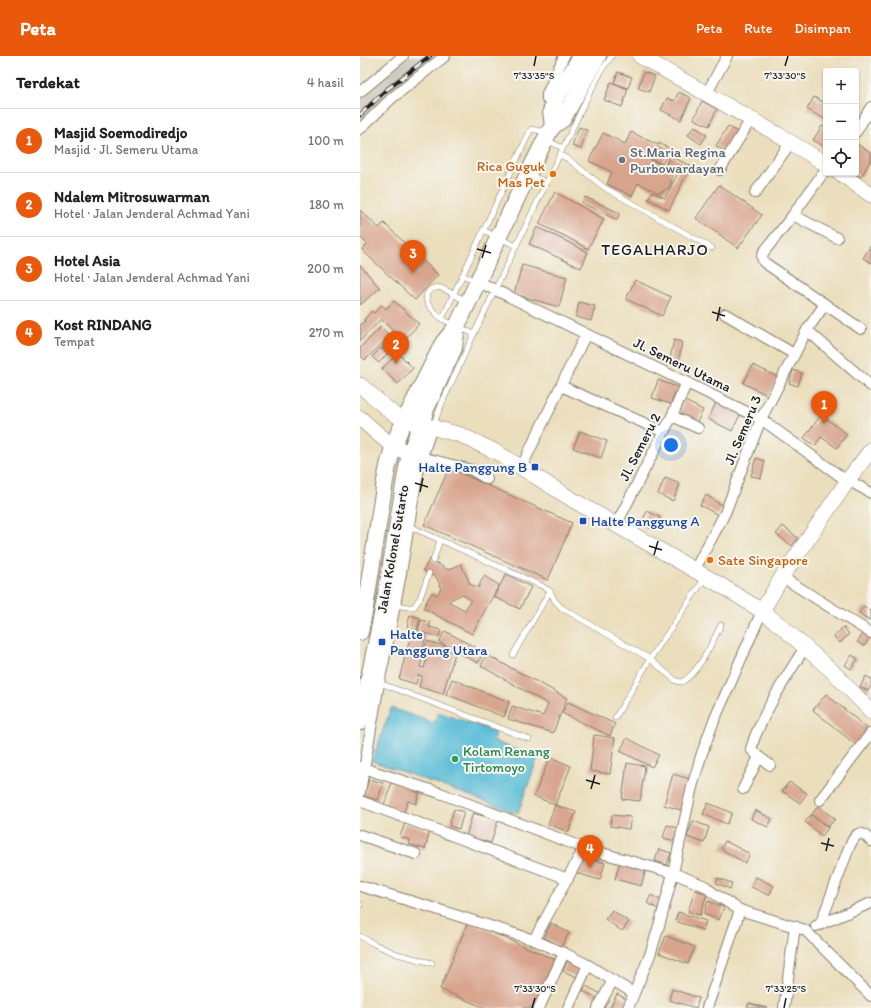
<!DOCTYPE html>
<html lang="id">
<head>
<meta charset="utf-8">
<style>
  body { margin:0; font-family:Itim,sans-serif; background:#f2f2f2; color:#202124 }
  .controls { position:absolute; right:12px; top:12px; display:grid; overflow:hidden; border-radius:4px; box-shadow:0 1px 3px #0004 }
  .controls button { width:36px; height:36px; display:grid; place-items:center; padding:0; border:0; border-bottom:1px solid #e0e0e0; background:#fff; color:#202124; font:20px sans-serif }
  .you { position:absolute; left:311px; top:389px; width:14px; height:14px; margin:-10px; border:3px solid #fff; border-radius:50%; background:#1a73e8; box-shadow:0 0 0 6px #1a73e833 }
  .badge { display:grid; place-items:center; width:26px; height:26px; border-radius:50%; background:#ea580c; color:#fff; font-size:13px; font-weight:700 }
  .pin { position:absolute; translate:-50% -33px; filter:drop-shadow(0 1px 2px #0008) }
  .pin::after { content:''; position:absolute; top:21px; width:14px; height:12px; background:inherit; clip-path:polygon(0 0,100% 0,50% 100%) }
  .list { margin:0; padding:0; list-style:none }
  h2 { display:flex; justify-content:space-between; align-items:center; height:52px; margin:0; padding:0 16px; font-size:17px }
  h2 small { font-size:13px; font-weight:400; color:#757577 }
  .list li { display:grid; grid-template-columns:26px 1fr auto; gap:12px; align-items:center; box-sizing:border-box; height:64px; padding:0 16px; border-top:1px solid #e0e0e0 }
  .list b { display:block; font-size:15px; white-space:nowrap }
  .list p { margin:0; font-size:13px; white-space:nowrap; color:#757577 }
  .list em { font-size:13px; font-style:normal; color:#757577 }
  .icon { flex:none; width:22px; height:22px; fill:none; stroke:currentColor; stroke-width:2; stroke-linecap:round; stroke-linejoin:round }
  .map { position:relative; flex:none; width:511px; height:952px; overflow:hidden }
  header { display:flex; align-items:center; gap:24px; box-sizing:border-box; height:56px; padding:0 20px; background:#ea580c; color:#fff }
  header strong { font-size:19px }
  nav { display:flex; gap:22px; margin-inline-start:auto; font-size:14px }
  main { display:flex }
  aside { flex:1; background:#fff }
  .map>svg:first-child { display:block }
  .industrial { fill:#cbc3b8 }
  .water { fill:#57bbd5; stroke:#3a6c78 }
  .building { fill:#d8a48d; fill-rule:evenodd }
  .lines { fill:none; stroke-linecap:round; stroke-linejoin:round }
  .lane-casing { stroke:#847d6c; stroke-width:6 }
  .street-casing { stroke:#847d6c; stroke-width:12 }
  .secondary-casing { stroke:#847d6c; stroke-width:16 }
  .primary-casing { stroke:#847d6c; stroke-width:18 }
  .lane { stroke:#fff; stroke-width:5 }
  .street { stroke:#fff; stroke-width:10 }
  .secondary { stroke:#fff; stroke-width:15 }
  .primary { stroke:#fff; stroke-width:16 }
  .rail-casing { stroke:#1c1c1c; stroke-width:4.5 }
  .rail { stroke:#f6f6f2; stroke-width:3; stroke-dasharray:9; stroke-linecap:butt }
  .ticks { fill:none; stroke:#1c1c1c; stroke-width:1.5 }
  .worship-dot { fill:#6b7280; stroke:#f6f6f2; stroke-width:1.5 }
  .food-dot { fill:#e8710a; stroke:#f6f6f2; stroke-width:1.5 }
  .transit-dot { fill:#1a4fb4; stroke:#f6f6f2; stroke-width:1.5 }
  .leisure-dot { fill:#2e9e5b; stroke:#f6f6f2; stroke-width:1.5 }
  .labels { text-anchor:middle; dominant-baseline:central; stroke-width:4; stroke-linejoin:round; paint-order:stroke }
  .worship-label { font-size:14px; fill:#5b616d; stroke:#f6f6f2; text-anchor:start }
  .food-label { font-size:14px; fill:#c56008; stroke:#f6f6f2; text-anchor:end }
  .street-label { font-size:14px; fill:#1c1c1c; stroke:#f6f6f2 }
  .transit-label { font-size:14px; fill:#164399; stroke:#f6f6f2; text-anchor:start }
  .leisure-label { font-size:14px; fill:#27864d; stroke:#f6f6f2; text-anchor:start }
  .quarter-label { font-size:16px; letter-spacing:1px; fill:#1c1c1c; stroke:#f6f6f2 }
  .ticks-label { font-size:10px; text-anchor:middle; fill:#1c1c1c; stroke:#f6f6f2; stroke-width:4; stroke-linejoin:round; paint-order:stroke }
</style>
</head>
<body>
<header>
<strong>Peta</strong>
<nav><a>Peta</a><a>Rute</a><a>Disimpan</a></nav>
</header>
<main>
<aside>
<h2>Terdekat<small>4 hasil</small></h2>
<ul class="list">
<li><span class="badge">1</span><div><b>Masjid Soemodiredjo</b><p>Masjid · Jl. Semeru Utama</p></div><em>100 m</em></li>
<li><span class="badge">2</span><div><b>Ndalem Mitrosuwarman</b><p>Hotel · Jalan Jenderal Achmad Yani</p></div><em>180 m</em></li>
<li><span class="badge">3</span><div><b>Hotel Asia</b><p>Hotel · Jalan Jenderal Achmad Yani</p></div><em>200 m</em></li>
<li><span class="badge">4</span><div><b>Kost RINDANG</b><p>Tempat</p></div><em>270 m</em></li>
</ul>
</aside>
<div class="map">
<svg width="511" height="952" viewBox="0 0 511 952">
  <rect width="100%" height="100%" fill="#f6f6f2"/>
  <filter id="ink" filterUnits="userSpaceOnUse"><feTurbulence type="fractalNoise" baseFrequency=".025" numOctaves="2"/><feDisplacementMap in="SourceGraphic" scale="8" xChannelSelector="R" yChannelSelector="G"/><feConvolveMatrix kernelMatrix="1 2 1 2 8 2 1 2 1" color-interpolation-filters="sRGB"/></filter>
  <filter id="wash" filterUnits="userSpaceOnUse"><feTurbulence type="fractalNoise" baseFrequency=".012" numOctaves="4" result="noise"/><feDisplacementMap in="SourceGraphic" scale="16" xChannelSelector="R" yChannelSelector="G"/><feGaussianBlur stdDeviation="0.9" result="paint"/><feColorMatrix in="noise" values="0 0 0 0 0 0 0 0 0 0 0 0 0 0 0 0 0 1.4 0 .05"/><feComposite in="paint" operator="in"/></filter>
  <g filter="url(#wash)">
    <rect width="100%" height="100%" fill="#ebdebc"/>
    <polygon class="industrial" points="49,0 81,0 0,68 0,43 16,27"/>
    <polygon class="water" points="31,652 74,667 78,656 136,676 133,685 178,701 158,757 12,705"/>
    <g id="blocks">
      <g class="building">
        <polygon points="258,16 272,21 268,32 254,27"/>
        <polygon points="284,16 295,20 289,36 278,32"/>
        <polygon points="251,26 268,33 262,51 244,44"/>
        <polygon points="319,36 331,42 321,64 301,54 307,42 314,45"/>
        <polygon points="454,41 466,48 466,64 447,53"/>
        <polygon points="342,45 357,53 349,70 334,63"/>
        <polygon points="334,70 347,79 341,88 328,79"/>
        <polygon points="368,70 377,76 366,96 356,90"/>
        <polygon points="462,70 466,72 466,92 453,84"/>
        <polygon points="219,71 227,74 221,93 212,90"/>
        <polygon points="271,76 298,89 299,87 310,93 302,108 290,103 310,114 312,122 310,130 306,134 299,137 278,127 272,140 247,128 252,116 229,105 243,77 265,88"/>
        <polygon points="497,88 511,97 511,104 501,121 496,118"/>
        <polygon points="310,100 331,110 309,154 288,143 292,136 305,142 319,115 306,108"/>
        <polygon points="359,129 402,159 378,192 336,162"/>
        <polygon points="195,136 244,163 228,193 205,180 179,168"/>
        <polygon points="225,141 260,157 257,164 222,147"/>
        <polygon points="0,154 19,172 24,167 78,219 55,244 2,194 7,188 0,181"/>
        <polygon points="177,171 228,196 221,212 169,188"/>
        <polygon points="511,189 511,207 503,202"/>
        <polygon points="0,209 20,232 0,249"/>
        <polygon points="162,209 207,221 199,251 154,238"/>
        <polygon points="275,224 311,241 302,260 266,243"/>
        <polygon points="34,245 59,268 43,285 21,263 0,285 0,269 5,265 4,264 12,255 14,257 22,249 26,253"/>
        <polygon points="219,246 235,250 231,265 216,261"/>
        <polygon points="21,271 30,280 5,304 0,299 0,292"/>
        <polygon points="30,283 36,289 28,297 22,291"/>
        <polygon points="314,284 322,286 318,309 309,307"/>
        <polygon points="21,292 27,298 19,307 12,301"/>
        <polygon points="38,297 53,312 38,328 22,313"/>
        <polygon points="393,309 418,321 409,340 383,327"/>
        <polygon points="433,314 442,317 438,330 429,327"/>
        <polygon points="298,324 317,331 311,348 292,342"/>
        <polygon points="325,345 343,354 337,366 319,357"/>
        <polygon points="357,345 381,357 372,375 348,363"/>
        <polygon points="461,359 487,378 477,392 461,381 455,390 444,382"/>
        <polygon points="220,375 247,385 241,402 213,392"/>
        <polygon points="396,402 405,405 401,422 391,420"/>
        <polygon points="89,412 212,467 188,524 64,469"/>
        <polygon points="305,422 320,428 313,445 298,438"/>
        <polygon points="346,439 363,450 358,459 340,449"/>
        <polygon points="287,455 300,461 294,474 281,468"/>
        <polygon points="423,470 438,482 432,490 416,478"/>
        <path d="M70,503L88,514L101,508L110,528L118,532L124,520L139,529L112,578L63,552L72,536L77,539L81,532L77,522L63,514ZM102,538L111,544L105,554L89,546L90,544Z"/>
        <polygon points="146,518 171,531 160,553 134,541"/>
        <polygon points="504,550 511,555 511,565 499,557"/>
        <polygon points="50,559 60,562 57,574 47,571"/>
        <polygon points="61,564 70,566 69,571 81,574 79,581 58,575"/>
        <polygon points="483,571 489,578 480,587 474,581"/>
        <polygon points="52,575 66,579 61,600 63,601 60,611 64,612 68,599 63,598 67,585 85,590 84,593 95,597 83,638 59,631 62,620 58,619 56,628 39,623"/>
        <polygon points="85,575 124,596 118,607 79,586"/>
        <polygon points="504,577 510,582 504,590 497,586"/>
        <polygon points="127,599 207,642 193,677 148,663 152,650 183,660 188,648 121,610"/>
        <polygon points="492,599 498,603 491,613 485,609"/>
        <polygon points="506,620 511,623 511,630 508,635 500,631"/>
        <polygon points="92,623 149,646 144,661 86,638"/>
        <polygon points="466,638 508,673 496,689 453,654"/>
        <polygon points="208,646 255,668 250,680 202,657"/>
        <polygon points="234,679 255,682 250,718 230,715"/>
        <polygon points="267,682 299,699 292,711 260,695"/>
        <polygon points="190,701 211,710 195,749 174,740"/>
        <polygon points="267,707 285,710 280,745 262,743"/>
        <polygon points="313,718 330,723 321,754 304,749"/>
        <polygon points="9,723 23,727 18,744 4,740"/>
        <polygon points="32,726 53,733 52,734 59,737 56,748 48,745 44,756 24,749"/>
        <polygon points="429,726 447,737 440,747 422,735"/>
        <polygon points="348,747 372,757 367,768 343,758"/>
        <polygon points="195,749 216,756 208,776 188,768"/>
        <polygon points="458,750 475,763 468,771 452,758"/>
        <polygon points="94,753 104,756 99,773 89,770"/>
        <polygon points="395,754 412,763 408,771 391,763"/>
        <polygon points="113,757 138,764 131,787 106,780"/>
        <polygon points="252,759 271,761 269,773 250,770"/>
        <polygon points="451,759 468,772 462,780 445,766"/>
        <polygon points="333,765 349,771 344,787 327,781"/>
        <polygon points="45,767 70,775 65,793 49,788 50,784 40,781"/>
        <polygon points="307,769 318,772 315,785 303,782"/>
        <polygon points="365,785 390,798 385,807 361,793"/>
        <polygon points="299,793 311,797 307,809 295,805"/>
        <polygon points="221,800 245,807 240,824 216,817"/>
        <polygon points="260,806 286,813 281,830 255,823"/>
        <polygon points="396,821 414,830 409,839 391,831"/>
        <polygon points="358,822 372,827 370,833 356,827"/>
        <polygon points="335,834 347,838 340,859 328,856"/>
        <polygon points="291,839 304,846 300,854 287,847"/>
        <polygon points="348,845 364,851 359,864 344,858"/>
        <polygon points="252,854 269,866 262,875 245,863"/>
        <polygon points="318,856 346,865 343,874 315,865"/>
        <polygon points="108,866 198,905 178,952 125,952 80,933"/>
        <polygon points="191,867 209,877 201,891 184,881"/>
        <polygon points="306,880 335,891 328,908 299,897"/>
        <polygon points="207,905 224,912 219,922 203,915"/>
        <polygon points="226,930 241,938 238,943 223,935"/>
        <polygon points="312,933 339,942 336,952 309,944"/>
        <polygon points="257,938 268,944 264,952 250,952"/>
        <polygon points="389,947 407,952 387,952"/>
      </g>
    </g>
  </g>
  <g filter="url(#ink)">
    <use href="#blocks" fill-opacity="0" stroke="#847d6c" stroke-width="1"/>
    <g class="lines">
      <defs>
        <g id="lane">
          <polyline points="188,85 203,92"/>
          <polyline points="200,99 208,103 245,132 352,192"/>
          <polyline points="171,119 187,127"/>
          <polyline points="123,174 156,190"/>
          <polyline points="102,219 116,225"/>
          <path d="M82,263C75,256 60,245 69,235C72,232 76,231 81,232C89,235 98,241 106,245"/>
          <polyline points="114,278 82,263 171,73 186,76"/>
          <polyline points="73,370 82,347 114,278 203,92 226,44 243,12 252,0"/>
          <path d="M49,470L182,530L190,535L195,545L202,552L290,603L316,625L322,626C340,615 351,588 361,569"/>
          <polyline points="73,505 80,484"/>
          <polyline points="35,549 48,551 54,551 60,542 69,517"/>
          <polyline points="153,599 190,535"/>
          <polyline points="17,626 169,683"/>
          <polyline points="255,662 290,603 345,522"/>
          <polyline points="0,849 0,848"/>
          <polyline points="0,880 14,888 37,898 72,907"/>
        </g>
        <g id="street">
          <polyline points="0,36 43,0"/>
          <polyline points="347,37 367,0"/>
          <polyline points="193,50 187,43 187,38 204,0"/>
          <polyline points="0,73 32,42 85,0"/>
          <polyline points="496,76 511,51"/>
          <polyline points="466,113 433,159 403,197 402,201 403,205 405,207 501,273"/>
          <polyline points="360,114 391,63"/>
          <polyline points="395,137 431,86"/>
          <polyline points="433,159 477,182"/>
          <polyline points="117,225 401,363 487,425"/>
          <polyline points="365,258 434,298"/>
          <polyline points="447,274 511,330"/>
          <polyline points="201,330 304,376"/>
          <polyline points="312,360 338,372"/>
          <polyline points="57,400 112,414 127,423"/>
          <polyline points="161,412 226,278"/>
          <polyline points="488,424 511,437"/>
          <polyline points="256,469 312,360 327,326"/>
          <polyline points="334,515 365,457 401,363 447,274 465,248"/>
          <polyline points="422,521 511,577"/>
          <polyline points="399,701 410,709"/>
          <polyline points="0,711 80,737 224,792 313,817 345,830 353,837 380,854 445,874 511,940"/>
          <path d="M383,733L399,701L391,693C393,685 396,677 400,669C412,642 429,617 445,591"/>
          <polyline points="0,736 19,627 28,585 41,517 55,432 60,407 72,371"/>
          <polyline points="460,744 511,677"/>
          <polyline points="0,745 208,823"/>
          <polyline points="0,779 56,798"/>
          <polyline points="0,830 70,851 174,884 204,897 228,909 270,935"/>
          <path d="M460,869L490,789C497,776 500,773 511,785"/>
          <polyline points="456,870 511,847"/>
          <polyline points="174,884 224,792"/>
          <polyline points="179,952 204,897"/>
          <polyline points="208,952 228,909"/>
          <polyline points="238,952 253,924"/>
          <polyline points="268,952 290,899 301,863 313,817 332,731 342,697 353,667 402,555"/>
          <polyline points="347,952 380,854"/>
          <polyline points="424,952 435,870"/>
        </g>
        <g id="secondary">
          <polyline points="280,0 417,78 466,108"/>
          <polyline points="480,117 511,139"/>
          <polyline points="0,329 32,357 45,364 101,379 138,397 213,444 362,530 402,555 421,570 471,614 511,655"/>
          <polyline points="0,362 18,378 33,390 50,398"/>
          <polyline points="402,555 422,521 491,420 511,394"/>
        </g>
        <g id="primary">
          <polyline points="193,70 191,55 196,42 221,0"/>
          <path d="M0,576L5,552L25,425C28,408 32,392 39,376L83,287L97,270"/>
          <polyline points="0,666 26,539 46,417 50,398 61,368 66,353 94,292 97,270 168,118 189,76 193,70 203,63 232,10 238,0"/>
        </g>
      </defs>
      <use href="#lane" class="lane-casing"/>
      <use href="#street" class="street-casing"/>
      <use href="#secondary" class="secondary-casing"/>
      <use href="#primary" class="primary-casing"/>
      <use href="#lane" class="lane"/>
      <use href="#street" class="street"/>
      <use href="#secondary" class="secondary"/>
      <use href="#primary" class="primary"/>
      <defs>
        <polyline id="rail" points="0,59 25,35 70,0"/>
      </defs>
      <use href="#rail" class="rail-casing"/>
      <use href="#rail" class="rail"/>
    </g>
  </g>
  <path class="ticks" d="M174,10L176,0M425,10L428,0M117,193L131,197M122,202L126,189M352,256L365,260M357,265L360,251M55,427L68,431M60,436L63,422M289,490L302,494M294,499L298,485M226,724L240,728M231,733L235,719M461,787L474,790M466,795L469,782M172,952L175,942M424,952L426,942"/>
  <circle class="worship-dot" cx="262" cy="104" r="4"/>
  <g class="food-dot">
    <circle cx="193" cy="118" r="4"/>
    <circle cx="350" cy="504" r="4"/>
  </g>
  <g class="transit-dot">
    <rect x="171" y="407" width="8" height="8" rx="2"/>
    <rect x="219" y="461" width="8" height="8" rx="2"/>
    <rect x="18" y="582" width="8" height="8" rx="2"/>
  </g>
  <circle class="leisure-dot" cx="95" cy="703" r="4"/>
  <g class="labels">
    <g class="worship-label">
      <text x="270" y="96">St.Maria Regina<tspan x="270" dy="16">Purbowardayan</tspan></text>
    </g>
    <g class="food-label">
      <text x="185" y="110">Rica Guguk<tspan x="185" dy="16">Mas Pet</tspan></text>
      <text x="358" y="504" text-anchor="start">Sate Singapore</text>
    </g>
    <g class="street-label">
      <text transform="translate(322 309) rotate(26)">Jl. Semeru Utama</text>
      <text transform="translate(383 374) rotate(-67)">Jl. Semeru 3</text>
      <text transform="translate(280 391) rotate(-63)">Jl. Semeru 2</text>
      <text transform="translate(33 493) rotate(-80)">Jalan Kolonel Sutarto</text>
    </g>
    <g class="transit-label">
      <text x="167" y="411" text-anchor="end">Halte Panggung B</text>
      <text x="231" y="465">Halte Panggung A</text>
      <text x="30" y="578">Halte<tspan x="30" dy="16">Panggung Utara</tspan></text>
    </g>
    <g class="leisure-label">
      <text x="103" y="695">Kolam Renang<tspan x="103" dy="16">Tirtomoyo</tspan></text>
    </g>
    <g class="quarter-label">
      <text x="295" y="193">TEGALHARJO</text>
    </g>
  </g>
  <g class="ticks-label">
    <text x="174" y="23">7°33'35"S</text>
    <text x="425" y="23">7°33'30"S</text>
    <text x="175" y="936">7°33'30"S</text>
    <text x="426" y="936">7°33'25"S</text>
  </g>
</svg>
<div class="controls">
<button>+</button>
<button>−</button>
<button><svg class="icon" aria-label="locate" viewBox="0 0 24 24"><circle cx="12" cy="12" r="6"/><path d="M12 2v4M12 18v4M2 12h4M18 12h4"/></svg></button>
</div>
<div class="you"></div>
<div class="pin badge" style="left:464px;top:368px">1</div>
<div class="pin badge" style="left:36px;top:308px">2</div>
<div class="pin badge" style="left:53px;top:217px">3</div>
<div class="pin badge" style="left:230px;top:812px">4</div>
</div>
</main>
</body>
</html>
